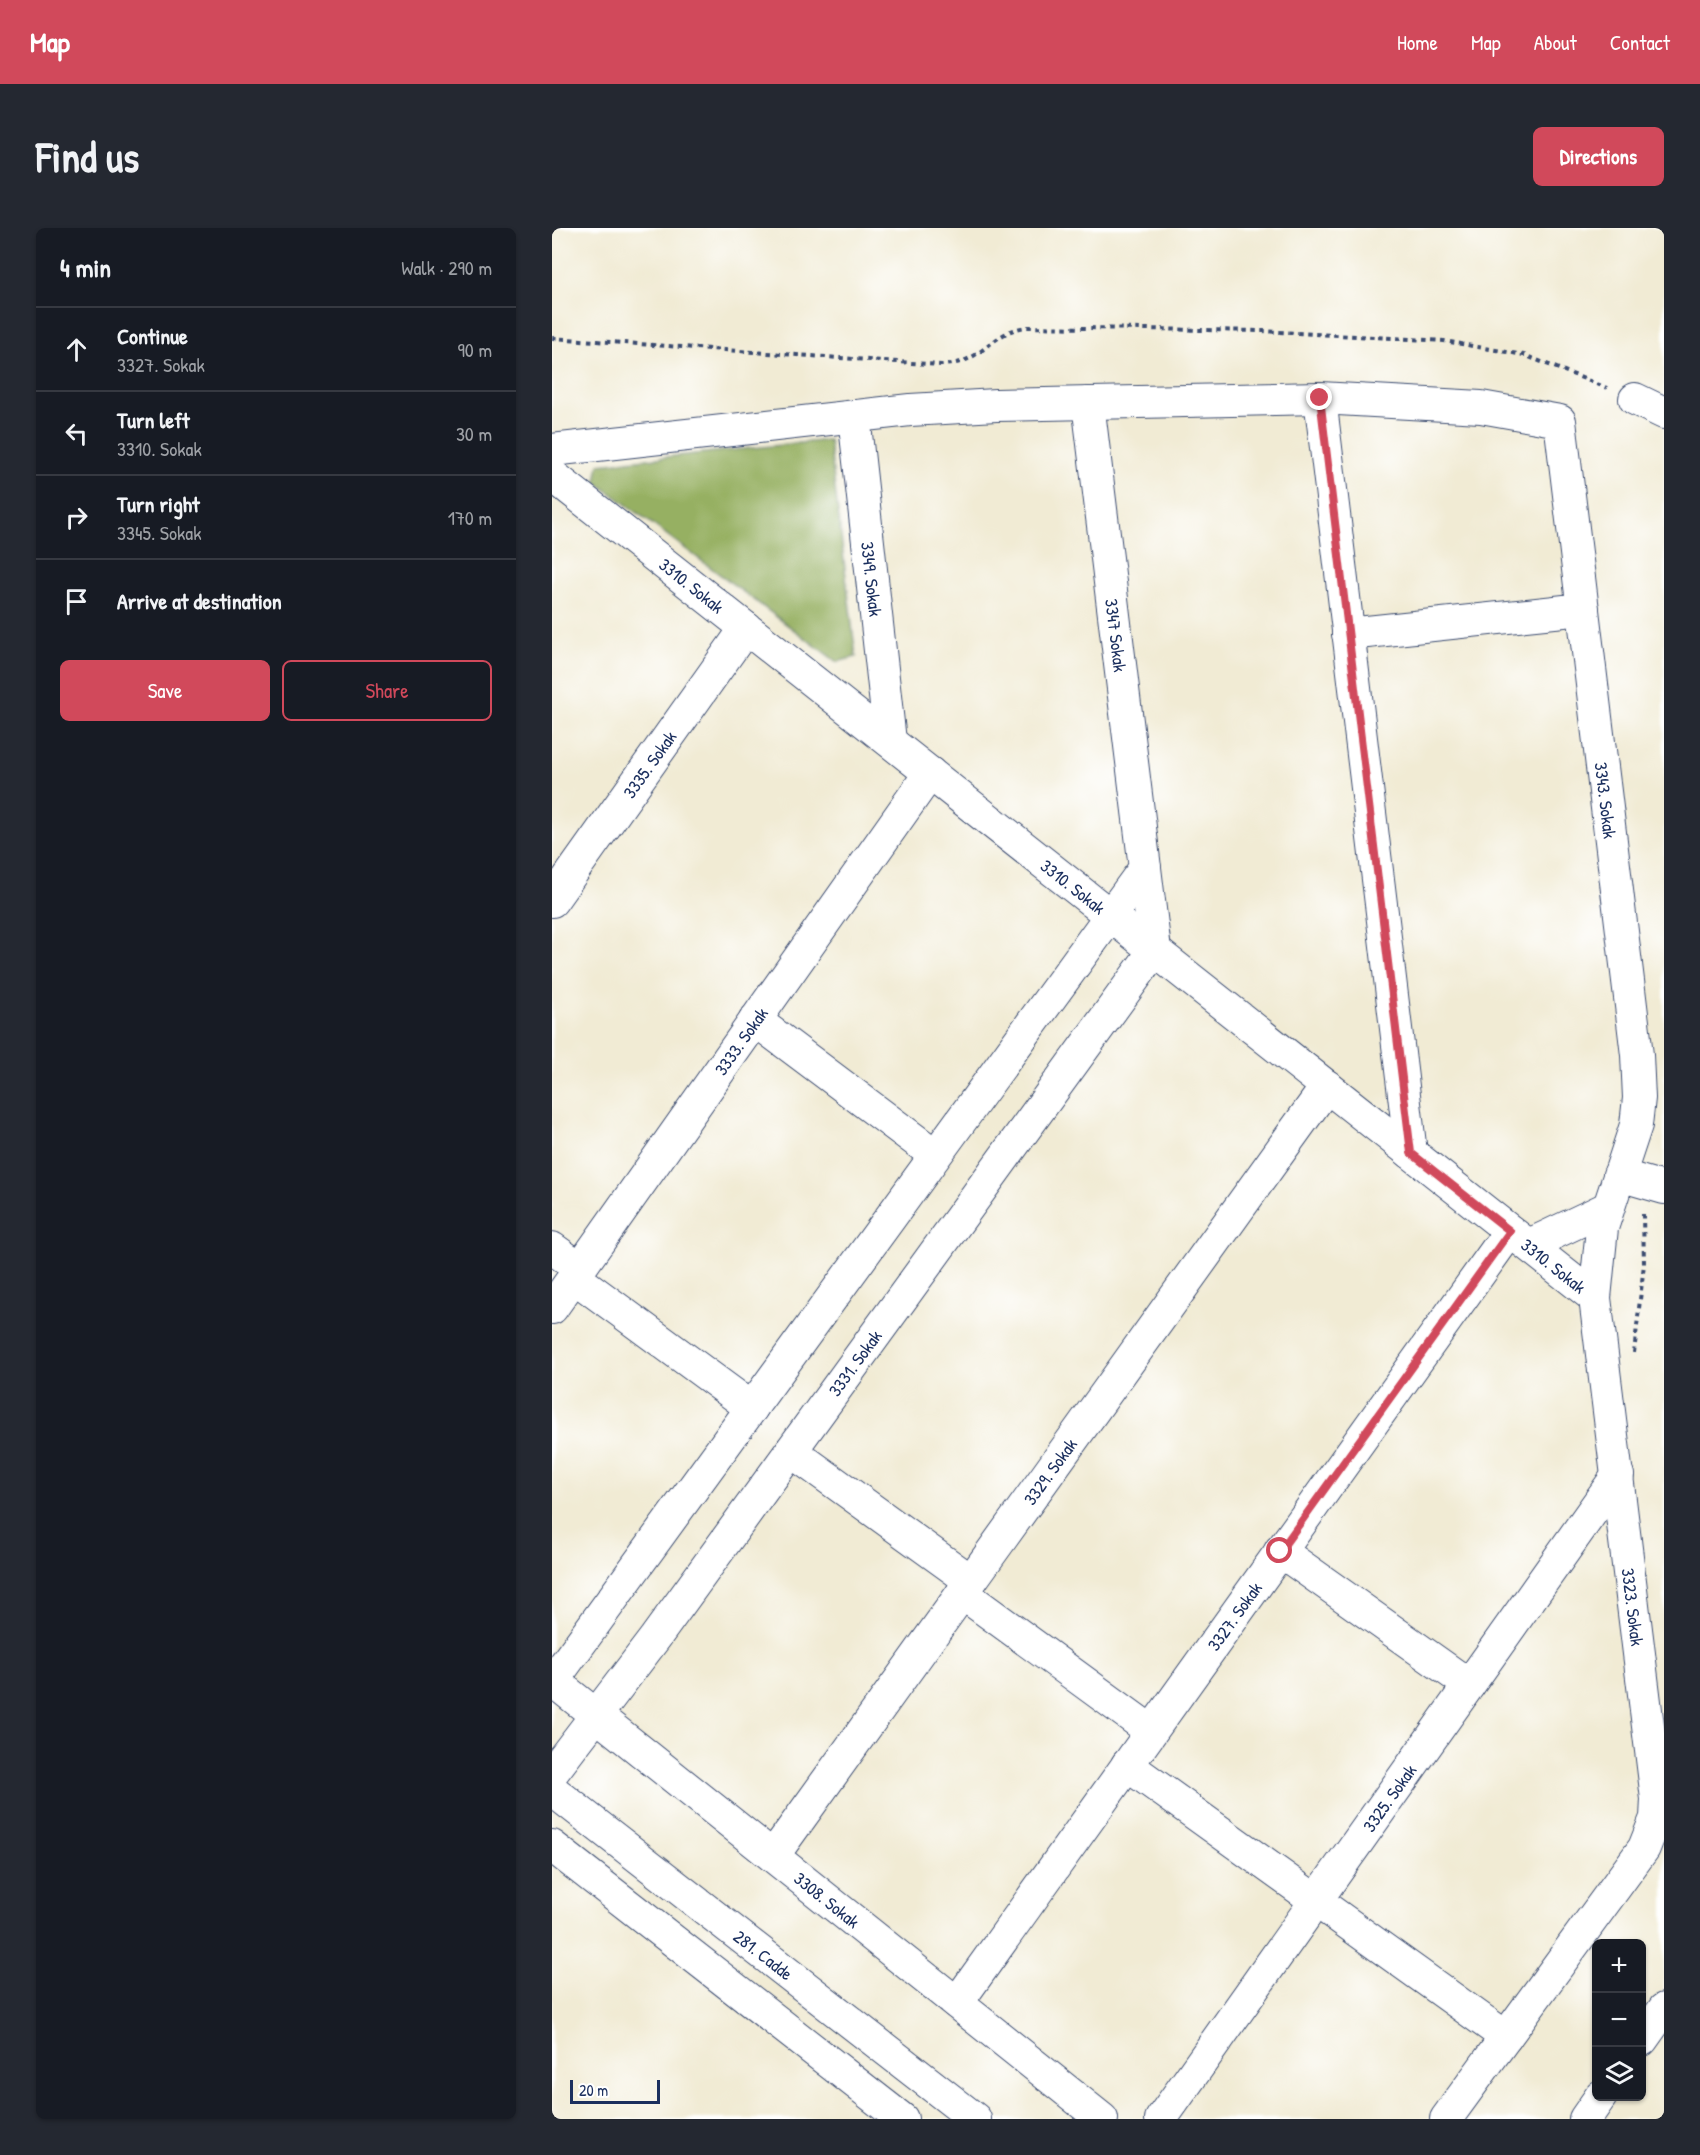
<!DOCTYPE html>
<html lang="en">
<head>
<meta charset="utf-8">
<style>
  body { margin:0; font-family:"Patrick Hand",sans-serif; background:#242831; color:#f1f3f6 }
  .controls { position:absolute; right:18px; bottom:18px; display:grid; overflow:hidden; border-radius:9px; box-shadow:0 2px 4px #0004 }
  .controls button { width:54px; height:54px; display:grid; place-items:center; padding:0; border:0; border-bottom:2px solid #363941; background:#171b24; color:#f1f3f6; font:30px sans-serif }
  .scale { position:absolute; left:18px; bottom:15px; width:90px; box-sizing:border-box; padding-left:6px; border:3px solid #1b2f5e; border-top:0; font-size:16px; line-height:21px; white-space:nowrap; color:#1b2f5e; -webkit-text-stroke:4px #fff; paint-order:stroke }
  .stop { position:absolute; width:18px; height:18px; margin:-14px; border:4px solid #d1495b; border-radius:50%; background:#fff }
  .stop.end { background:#d1495b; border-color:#fff; box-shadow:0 2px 6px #0008 }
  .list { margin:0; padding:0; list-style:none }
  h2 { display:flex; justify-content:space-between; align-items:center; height:78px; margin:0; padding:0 24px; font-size:26px }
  h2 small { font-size:20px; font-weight:400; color:#9ea1a6 }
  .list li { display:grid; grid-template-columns:39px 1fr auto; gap:18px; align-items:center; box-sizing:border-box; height:84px; padding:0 24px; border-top:2px solid #363941 }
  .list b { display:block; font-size:22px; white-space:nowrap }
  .list p { margin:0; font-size:20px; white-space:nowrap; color:#9ea1a6 }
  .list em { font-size:20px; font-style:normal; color:#9ea1a6 }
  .actions { display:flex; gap:12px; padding:18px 24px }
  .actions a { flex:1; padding:14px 0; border:2px solid #d1495b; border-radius:9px; text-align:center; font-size:21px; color:#d1495b }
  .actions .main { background:#d1495b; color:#fff }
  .icon { flex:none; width:33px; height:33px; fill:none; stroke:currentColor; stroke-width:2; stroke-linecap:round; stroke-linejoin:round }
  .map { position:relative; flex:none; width:1112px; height:1891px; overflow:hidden; border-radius:9px }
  header { display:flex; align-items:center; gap:36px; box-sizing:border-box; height:84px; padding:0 30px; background:#d1495b; color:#fff }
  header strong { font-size:28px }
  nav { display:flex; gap:33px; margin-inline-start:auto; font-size:21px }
  .intro { display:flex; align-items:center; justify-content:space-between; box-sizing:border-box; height:144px; padding:0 36px }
  h1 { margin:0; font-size:42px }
  .button { padding:15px 27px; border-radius:9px; background:#d1495b; color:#fff; font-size:21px; font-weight:700 }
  main { display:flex; gap:36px; padding:0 36px }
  aside { flex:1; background:#171b24; border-radius:9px; box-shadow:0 2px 4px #0004 }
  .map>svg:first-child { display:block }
  .forest { fill:#96b062; stroke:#587060; stroke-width:1.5 }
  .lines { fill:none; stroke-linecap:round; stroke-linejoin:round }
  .minor-casing { stroke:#3b4b70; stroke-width:34 }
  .path { stroke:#3b4b70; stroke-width:4; stroke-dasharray:4.5 4.5; stroke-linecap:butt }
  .minor { stroke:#fff; stroke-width:32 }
  .route { stroke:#d1495b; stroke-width:8 }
  .labels { text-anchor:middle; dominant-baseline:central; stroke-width:4.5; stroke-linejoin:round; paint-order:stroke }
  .street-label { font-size:18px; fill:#1b2f5e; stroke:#fff }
</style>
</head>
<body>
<header>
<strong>Map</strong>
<nav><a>Home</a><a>Map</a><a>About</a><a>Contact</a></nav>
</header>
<div class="intro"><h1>Find us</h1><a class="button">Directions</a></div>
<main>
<aside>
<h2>4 min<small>Walk · 290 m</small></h2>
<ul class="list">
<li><svg class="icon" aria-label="ahead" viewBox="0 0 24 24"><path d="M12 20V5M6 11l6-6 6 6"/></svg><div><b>Continue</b><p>3327. Sokak</p></div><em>90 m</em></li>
<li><svg class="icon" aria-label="left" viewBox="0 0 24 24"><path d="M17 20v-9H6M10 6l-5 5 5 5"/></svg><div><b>Turn left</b><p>3310. Sokak</p></div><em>30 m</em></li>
<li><svg class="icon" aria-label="right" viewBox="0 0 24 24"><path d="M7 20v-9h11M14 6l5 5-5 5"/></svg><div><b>Turn right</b><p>3345. Sokak</p></div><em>170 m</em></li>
<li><svg class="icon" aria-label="arrive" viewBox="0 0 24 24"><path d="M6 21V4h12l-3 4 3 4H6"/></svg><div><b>Arrive at destination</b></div></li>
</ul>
<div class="actions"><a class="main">Save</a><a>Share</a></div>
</aside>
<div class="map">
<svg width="1112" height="1891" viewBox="0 0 1112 1891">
  <rect width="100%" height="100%" fill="#fff"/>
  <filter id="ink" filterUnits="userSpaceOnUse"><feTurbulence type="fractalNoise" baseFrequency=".0167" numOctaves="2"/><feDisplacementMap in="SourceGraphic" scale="12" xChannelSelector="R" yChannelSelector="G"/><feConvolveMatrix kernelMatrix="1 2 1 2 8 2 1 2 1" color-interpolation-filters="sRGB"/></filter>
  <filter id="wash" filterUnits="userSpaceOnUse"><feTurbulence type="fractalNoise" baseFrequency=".008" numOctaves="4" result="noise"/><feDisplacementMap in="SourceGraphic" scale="24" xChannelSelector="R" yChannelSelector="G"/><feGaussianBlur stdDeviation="1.35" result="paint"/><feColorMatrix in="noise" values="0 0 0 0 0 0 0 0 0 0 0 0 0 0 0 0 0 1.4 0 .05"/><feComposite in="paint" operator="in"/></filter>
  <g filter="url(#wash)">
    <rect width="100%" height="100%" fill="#f1ebd4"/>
    <polygon class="forest" points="277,212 304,429 285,434 44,254 47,236"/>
  </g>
  <g filter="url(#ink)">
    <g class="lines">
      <defs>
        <g id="minor">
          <polyline points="768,170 859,925"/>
          <polyline points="1083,171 1112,185"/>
          <path id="s1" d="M536,175L593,640"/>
          <path id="s2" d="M302,188L338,513"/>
          <path id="s3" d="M0,222L358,182L444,177L768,170L929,179L1008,193L1085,827L1087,870L1084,897L1050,1000L1043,1070L1105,1571L1104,1590L1092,1620L894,1891"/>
          <path id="s4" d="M0,247L1043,1070"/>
          <polyline points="796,406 1031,381"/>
          <path id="s5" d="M0,673L194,400"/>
          <polyline points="203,792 383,927"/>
          <polyline points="1067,947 1112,960"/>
          <polyline points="977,1017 1055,980"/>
          <polyline points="0,1020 28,1040"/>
          <polyline points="22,1049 200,1180"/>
          <path id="s6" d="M0,1080L378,545"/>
          <polyline points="239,1223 419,1353"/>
          <polyline points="728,1323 917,1457"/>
          <polyline points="410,1365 599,1503"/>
          <path id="s7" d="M0,1452L550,1891"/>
          <polyline points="0,1454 593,640 603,722 103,1410 0,1545"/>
          <polyline points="575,1537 954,1809"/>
          <path id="s8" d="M0,1562L423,1891"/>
          <polyline points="0,1618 350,1891"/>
          <path id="s9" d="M221,1628L775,858"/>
          <path id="s10" d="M405,1775L958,1003"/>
          <polyline points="1090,1812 1112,1781"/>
          <path id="s11" d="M609,1891L1066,1247"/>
          <polyline points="1033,1891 1049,1868"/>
        </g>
      </defs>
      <use href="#minor" class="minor-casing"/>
      <g class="path">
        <path d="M0,110L389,137C432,136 438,103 475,99L711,103L892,113L972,127L1055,160"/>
        <polyline points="1082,1125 1092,1036 1091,986"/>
      </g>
      <use href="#minor" class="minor"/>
    </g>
  </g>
  <g class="lines" filter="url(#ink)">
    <polyline class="route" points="728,1323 958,1003 859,925 768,170"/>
  </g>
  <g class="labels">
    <g class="street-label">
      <text stroke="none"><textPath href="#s2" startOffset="164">3349. Sokak</textPath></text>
      <text stroke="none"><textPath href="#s4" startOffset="178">3310. Sokak</textPath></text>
      <text stroke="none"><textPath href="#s1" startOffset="234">3347 Sokak</textPath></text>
      <text stroke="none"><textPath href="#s5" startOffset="168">3335. Sokak</textPath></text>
      <text stroke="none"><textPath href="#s3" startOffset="1394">3343. Sokak</textPath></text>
      <text stroke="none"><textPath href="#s4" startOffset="664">3310. Sokak</textPath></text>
      <text stroke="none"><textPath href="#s6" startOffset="327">3333. Sokak</textPath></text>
      <text stroke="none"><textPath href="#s4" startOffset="1276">3310. Sokak</textPath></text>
      <text transform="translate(303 1135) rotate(-54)">3331. Sokak</text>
      <text stroke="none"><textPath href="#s9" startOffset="474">3329. Sokak</textPath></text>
      <text stroke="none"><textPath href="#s3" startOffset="2211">3323. Sokak</textPath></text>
      <text stroke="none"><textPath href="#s10" startOffset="476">3327. Sokak</textPath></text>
      <text stroke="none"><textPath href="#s11" startOffset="394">3325. Sokak</textPath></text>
      <text stroke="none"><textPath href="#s7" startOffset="352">3308. Sokak</textPath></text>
      <text stroke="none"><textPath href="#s8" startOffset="268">281. Cadde</textPath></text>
    </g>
  </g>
</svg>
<div class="controls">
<button>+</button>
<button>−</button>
<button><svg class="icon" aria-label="layers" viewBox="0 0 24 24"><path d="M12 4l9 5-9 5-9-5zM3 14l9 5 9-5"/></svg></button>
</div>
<div class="scale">20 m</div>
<div class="stop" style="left:728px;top:1323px"></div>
<div class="stop end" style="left:768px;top:170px"></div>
</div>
</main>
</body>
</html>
